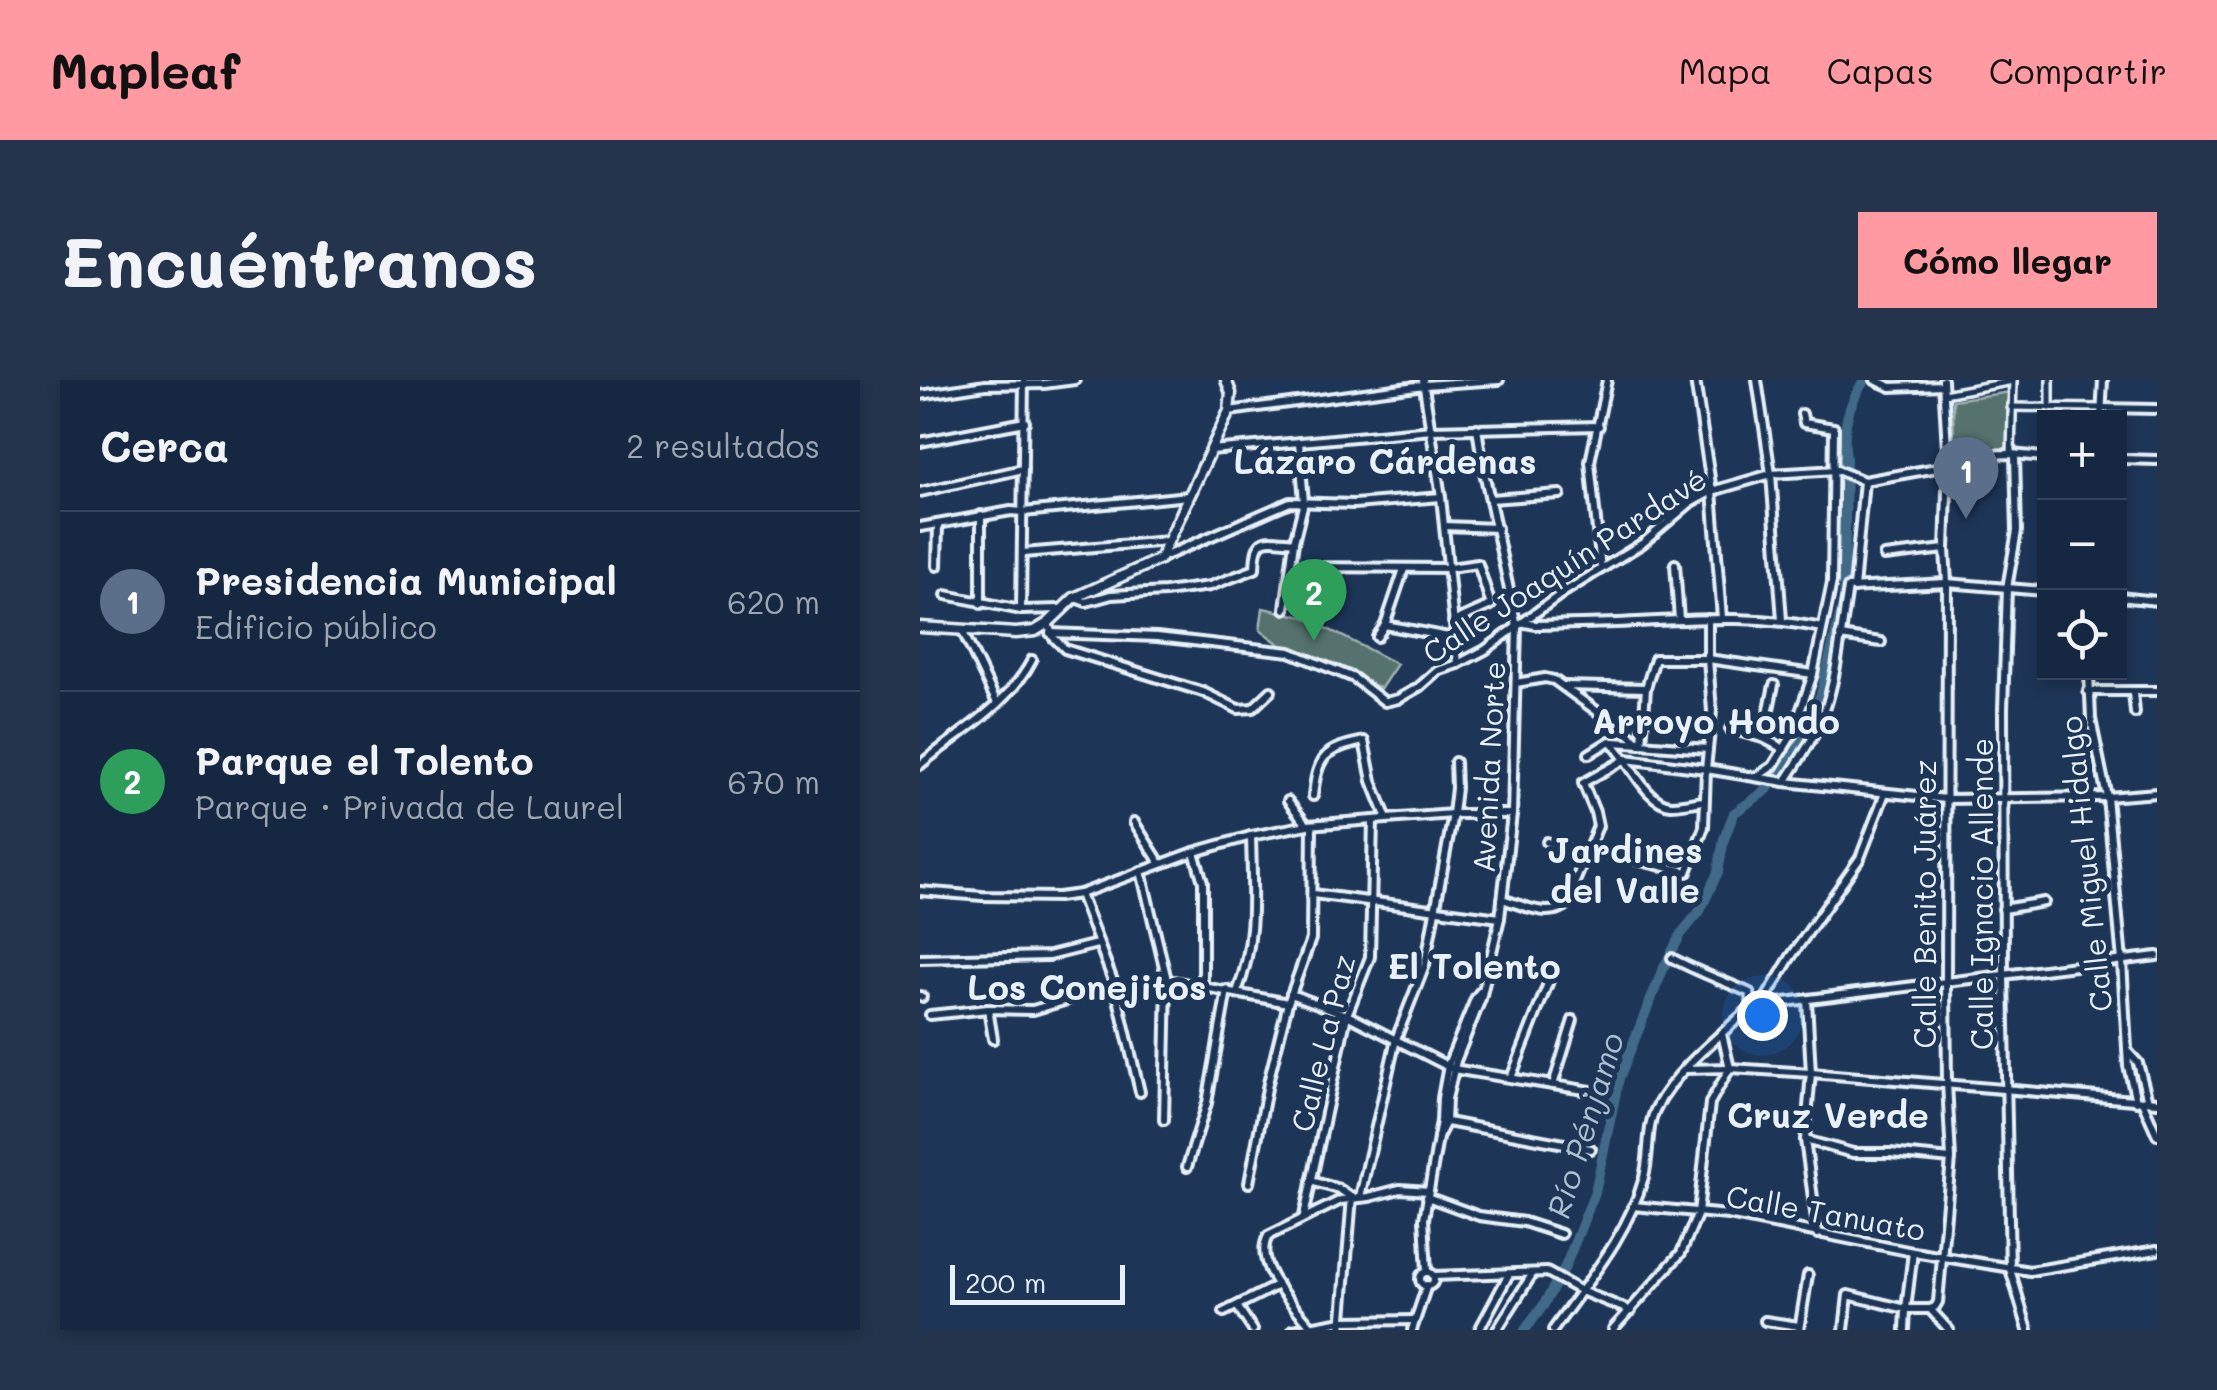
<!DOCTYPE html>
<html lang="es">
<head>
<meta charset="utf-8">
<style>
  body { margin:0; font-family:Mali,sans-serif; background:#23344c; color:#f1f3f6 }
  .controls { position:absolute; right:30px; top:30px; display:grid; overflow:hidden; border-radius:0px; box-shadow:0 5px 15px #0003 }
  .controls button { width:90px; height:90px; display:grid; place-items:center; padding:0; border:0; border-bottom:2px solid #35445a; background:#162841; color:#f1f3f6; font:50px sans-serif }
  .scale { position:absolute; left:30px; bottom:25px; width:175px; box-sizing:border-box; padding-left:10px; border:5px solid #e8f1f8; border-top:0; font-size:28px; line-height:35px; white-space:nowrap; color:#e8f1f8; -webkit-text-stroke:8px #1d3557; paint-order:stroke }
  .you { position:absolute; left:842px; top:635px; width:35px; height:35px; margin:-25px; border:8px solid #fff; border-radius:50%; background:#1a73e8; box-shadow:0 0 0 15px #1a73e833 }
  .badge { display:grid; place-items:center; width:65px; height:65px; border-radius:50%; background:#ff9aa2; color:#fff; font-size:32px; font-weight:700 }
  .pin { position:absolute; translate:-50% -82px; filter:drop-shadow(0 2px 5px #0008) }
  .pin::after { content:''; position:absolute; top:52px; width:35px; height:30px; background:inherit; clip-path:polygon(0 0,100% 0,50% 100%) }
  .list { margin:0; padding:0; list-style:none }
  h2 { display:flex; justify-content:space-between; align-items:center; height:130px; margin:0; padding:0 40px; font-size:42px }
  h2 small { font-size:32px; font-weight:400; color:#9ea6b1 }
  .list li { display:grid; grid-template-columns:65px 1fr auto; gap:30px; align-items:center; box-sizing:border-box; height:180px; padding:0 40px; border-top:2px solid #35445a }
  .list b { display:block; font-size:38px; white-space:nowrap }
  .list p { margin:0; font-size:32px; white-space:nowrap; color:#9ea6b1 }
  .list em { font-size:32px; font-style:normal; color:#9ea6b1 }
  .icon { flex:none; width:55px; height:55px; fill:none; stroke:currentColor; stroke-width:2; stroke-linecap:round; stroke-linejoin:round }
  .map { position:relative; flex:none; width:1237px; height:950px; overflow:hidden; border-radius:0px }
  header { display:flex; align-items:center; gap:60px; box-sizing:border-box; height:140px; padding:0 50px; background:#ff9aa2; color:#111 }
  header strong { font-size:48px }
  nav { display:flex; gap:55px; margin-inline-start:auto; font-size:35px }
  .intro { display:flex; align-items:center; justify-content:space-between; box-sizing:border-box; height:240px; padding:0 60px }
  h1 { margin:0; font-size:70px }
  .button { padding:25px 45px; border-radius:0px; background:#ff9aa2; color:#111; font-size:35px; font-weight:700 }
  main { display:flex; gap:60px; padding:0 60px }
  aside { flex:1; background:#162841; border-radius:0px; box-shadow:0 5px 15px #0003 }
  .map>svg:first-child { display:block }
  .green { fill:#57726e; stroke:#a0b2b3; stroke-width:2.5 }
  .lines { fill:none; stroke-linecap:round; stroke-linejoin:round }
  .river { stroke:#406a88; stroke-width:10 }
  .pedestrian-casing { stroke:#e8f1f8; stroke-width:12 }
  .minor-casing { stroke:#e8f1f8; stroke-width:14 }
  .tertiary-casing { stroke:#e8f1f8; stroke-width:15 }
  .pedestrian { stroke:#1d3557; stroke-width:5 }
  .minor { stroke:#1d3557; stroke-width:6 }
  .tertiary { stroke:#1d3557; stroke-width:8 }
  .labels { text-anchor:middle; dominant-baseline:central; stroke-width:10; stroke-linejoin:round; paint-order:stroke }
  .street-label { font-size:30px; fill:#e8f1f8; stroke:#1d3557 }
  .water-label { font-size:32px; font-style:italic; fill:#adc2d1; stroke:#1d3557 }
  .quarter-label { font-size:35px; font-weight:bold; fill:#e8f1f8; stroke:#1d3557 }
</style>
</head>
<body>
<header>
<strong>Mapleaf</strong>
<nav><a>Mapa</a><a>Capas</a><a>Compartir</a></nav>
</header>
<div class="intro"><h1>Encuéntranos</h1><a class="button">Cómo llegar</a></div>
<main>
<aside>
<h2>Cerca<small>2 resultados</small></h2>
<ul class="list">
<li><span class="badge" style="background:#5c6f8a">1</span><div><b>Presidencia Municipal</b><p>Edificio público</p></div><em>620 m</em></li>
<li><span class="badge" style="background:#2e9e5b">2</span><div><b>Parque el Tolento</b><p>Parque · Privada de Laurel</p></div><em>670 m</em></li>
</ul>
</aside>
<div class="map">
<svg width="1237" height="950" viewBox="0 0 1237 950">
  <rect width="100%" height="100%" fill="#1d3557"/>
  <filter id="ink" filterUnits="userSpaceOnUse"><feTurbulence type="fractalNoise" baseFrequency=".01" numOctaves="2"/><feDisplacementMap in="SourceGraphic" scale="20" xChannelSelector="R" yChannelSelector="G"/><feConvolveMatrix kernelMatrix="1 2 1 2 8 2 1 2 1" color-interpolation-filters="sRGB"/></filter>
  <g filter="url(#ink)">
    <g class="green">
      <polygon points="1091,12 1090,72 1034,75 1033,20"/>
      <polygon points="343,228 384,237 477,284 461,308 369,271 340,250"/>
    </g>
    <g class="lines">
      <path class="river" d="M605,950L623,926L645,887L675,812L699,698L744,587L761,554L780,531L798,492L804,459L814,433L847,410L888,348L901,314L924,220L926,77C922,50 928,23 945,0"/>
      <defs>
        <g id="pedestrian">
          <polyline points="1130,0 1130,28"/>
          <polyline points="1024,14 1093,1"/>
          <polyline points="1091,27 1181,28"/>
          <polyline points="1091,74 1093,0"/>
        </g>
        <g id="minor">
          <polyline points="503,0 521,117 538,284"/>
          <polyline points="775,0 792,111 802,238"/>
          <polyline points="837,0 851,94 862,240"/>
          <polyline points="955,0 971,7 1023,5"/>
          <polyline points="0,15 65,5 124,4 155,0"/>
          <polyline points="1181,28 1237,29"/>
          <polyline points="309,31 504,5 579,0"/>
          <polyline points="1181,38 1183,0"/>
          <polyline points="0,62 105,42"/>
          <polyline points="291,70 512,50 679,46"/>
          <polyline points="1027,76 1091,74 1124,77"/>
          <polyline points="1095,76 1097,151 1087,208 1083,329 1084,596 1090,889 1108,950"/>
          <polyline points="1200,79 1237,80"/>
          <polyline points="0,112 103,89"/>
          <polyline points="570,119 640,114"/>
          <polyline points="61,135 61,224"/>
          <polyline points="524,146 577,148"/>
          <polyline points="0,147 91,131 103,132 269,116"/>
          <polyline points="103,173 248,161"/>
          <polyline points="964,176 1025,169"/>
          <polyline points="241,178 370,122 434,124 521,117"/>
          <polyline points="755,184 759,240"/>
          <polyline points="17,186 18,144"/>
          <polyline points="372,187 529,188 558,184 571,225 533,242"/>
          <polyline points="681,189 670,82 687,0"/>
          <polyline points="934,208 944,101"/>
          <polyline points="26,215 101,230 141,229"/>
          <polyline points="1200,217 1237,221"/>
          <path d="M155,218L166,222L191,215L245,212L290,206L335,189C336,154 344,159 374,162"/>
          <polyline points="365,229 374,162 384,122 379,62"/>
          <polyline points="101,230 104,0"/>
          <polyline points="397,237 410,188"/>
          <polyline points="128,243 133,257 145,269 283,312 318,329 333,328 351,311"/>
          <path d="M605,243L615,245C649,244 683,244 716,242C782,239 837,235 902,248"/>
          <polyline points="465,245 534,258"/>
          <polyline points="42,250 77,323"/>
          <polyline points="130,253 237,257 370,272 434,298 465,322 478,319 499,307 517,291 538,284 565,270 641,214 723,163 770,123 792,111 851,94 917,90 944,101 1028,86"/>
          <polyline points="920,256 961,262"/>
          <polyline points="457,257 465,245 484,189"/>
          <polyline points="1169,292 1171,339 1187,417 1202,581 1208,686 1216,721"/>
          <polyline points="596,303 625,298 634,300 722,364"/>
          <polyline points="645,306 726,308"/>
          <polyline points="1168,311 1237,311"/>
          <polyline points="1213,312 1215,333"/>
          <polyline points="810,349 843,358 864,369"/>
          <polyline points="843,358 854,305"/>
          <polyline points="694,362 788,369"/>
          <polyline points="722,364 726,308 735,279 788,279 893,294"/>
          <path d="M669,374L690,361C708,377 725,423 751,425C762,425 774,422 784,421"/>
          <path d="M0,385C38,353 89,325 112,280"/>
          <polyline points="838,396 853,386 872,355 893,294 912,202 914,48 884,43 882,34"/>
          <path d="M865,402C879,380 895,357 904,333C918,293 921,249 928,208L1027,203L1124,211"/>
          <path d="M393,416C397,376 405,369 444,361L452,401L467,439"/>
          <polyline points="368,421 387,445"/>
          <polyline points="214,442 240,483"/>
          <polyline points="627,462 668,476"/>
          <polyline points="670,469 767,492 784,447 786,389 792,331 788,279 788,239"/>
          <polyline points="274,472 283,502 283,606"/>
          <polyline points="221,491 247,600 244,740"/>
          <polyline points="0,511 62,516 138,517 160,514 274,472 331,456 387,445 533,434 592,434"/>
          <polyline points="160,514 195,606 220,712"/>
          <polyline points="393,514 580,538"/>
          <path d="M582,519C602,525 626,538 645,526L678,446L675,432L663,403L706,379L786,389L865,402L1026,419L1187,417L1237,413"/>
          <polyline points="1083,529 1124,522"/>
          <path d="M752,578C777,592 804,601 830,613L832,626"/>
          <polyline points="0,579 129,576 177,564"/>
          <polyline points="247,600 368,623"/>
          <path d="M317,612C337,562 332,509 331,456"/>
          <polyline points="371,614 427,635 533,689 677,712"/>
          <polyline points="0,616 2,617"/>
          <polyline points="887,620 891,693 885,760 898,854"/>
          <polyline points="843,623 870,578 940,478 965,413"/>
          <polyline points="832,626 1237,576"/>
          <polyline points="68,629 73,659"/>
          <polyline points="10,635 68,629 113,630 195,606"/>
          <polyline points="1208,672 1218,683 1228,721"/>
          <polyline points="765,689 810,688 891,693 1237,722"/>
          <polyline points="591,698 634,588"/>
          <polyline points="633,705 653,640"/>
          <polyline points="1222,721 1237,755"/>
          <polyline points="522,741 671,769"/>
          <polyline points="518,757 526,742 527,719 536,681 561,619 580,538 592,434 597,247 563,87 557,48"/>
          <polyline points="885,760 933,773 970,773 1031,779"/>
          <polyline points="267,787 287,723 307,610"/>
          <polyline points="391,801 419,809 431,817"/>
          <polyline points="329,803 348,703 368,623 391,559 392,445"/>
          <polyline points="440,817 476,659 505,585 533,434 536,408 535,382"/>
          <polyline points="507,817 559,836 604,842 641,854"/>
          <polyline points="713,826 808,835 993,872 1110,891 1237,870"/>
          <polyline points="384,836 427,635 450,577 453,440"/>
          <polyline points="507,892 504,839 521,741 522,718 528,685 556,617 560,612"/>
          <circle cx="507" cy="899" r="7"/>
          <polyline points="513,896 627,892 661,911 711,931"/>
          <polyline points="317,926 333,950"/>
          <polyline points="1010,929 1015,927 1018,922 1031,779 1027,703 1026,603 1027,203 1025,169 1028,86 1023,0"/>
          <polyline points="1010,929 1029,950"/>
          <polyline points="304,932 358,905"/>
          <polyline points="845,941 879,946"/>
          <path d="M390,945C372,923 332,885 348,856L421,820L449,817L480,809L509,811"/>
          <polyline points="693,949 761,873 778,833 790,723 810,688 802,654"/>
          <polyline points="373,950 422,941 495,940"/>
          <polyline points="421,950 432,817"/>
          <polyline points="492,950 507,905"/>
          <polyline points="559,950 589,894"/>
          <polyline points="577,950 613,893"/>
          <path d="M633,950C667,902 708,855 724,797C730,775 726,747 736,728C758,687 799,657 832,626"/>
          <polyline points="879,950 888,895"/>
          <polyline points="924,950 928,915 986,929 1009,929"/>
          <polyline points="985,950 986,929 993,872"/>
        </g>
        <polyline id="tertiary" points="0,247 96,253 115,251 128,243 154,218 240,179 309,31 311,13 306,0"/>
      </defs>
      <use href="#pedestrian" class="pedestrian-casing"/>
      <use href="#minor" class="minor-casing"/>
      <use href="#tertiary" class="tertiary-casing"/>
      <use href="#pedestrian" class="pedestrian"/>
      <use href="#minor" class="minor"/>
      <use href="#tertiary" class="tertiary"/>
    </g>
  </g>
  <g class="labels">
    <g class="street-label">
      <text transform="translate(644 185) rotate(-33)">Calle Joaquín Pardavé</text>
      <text transform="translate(568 387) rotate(-87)">Avenida Norte</text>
      <text transform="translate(1165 484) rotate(-96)">Calle Miguel Hidalgo</text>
      <text transform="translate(1061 514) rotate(-90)">Calle Ignacio Allende</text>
      <text transform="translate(1004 524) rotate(-90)">Calle Benito Juárez</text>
      <text transform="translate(402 663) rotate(-76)">Calle La Paz</text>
      <text transform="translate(906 832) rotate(10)">Calle Tanuato</text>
    </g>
    <g class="water-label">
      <text transform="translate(664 745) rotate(-73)">Río Pénjamo</text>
    </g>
    <g class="quarter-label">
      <text x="465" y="80">Lázaro Cárdenas</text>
      <text x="796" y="340">Arroyo Hondo</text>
      <text x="705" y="469">Jardines<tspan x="705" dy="40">del Valle</tspan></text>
      <text x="554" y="585">El Tolento</text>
      <text x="167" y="606">Los Conejitos</text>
      <text x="908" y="734">Cruz Verde</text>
    </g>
  </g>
</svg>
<div class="controls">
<button>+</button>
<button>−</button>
<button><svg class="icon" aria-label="locate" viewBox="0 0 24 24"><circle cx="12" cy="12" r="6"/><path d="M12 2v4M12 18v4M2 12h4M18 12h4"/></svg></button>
</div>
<div class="scale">200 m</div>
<div class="you"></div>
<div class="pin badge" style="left:1046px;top:139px;background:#5c6f8a">1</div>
<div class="pin badge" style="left:394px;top:261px;background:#2e9e5b">2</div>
</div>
</main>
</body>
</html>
